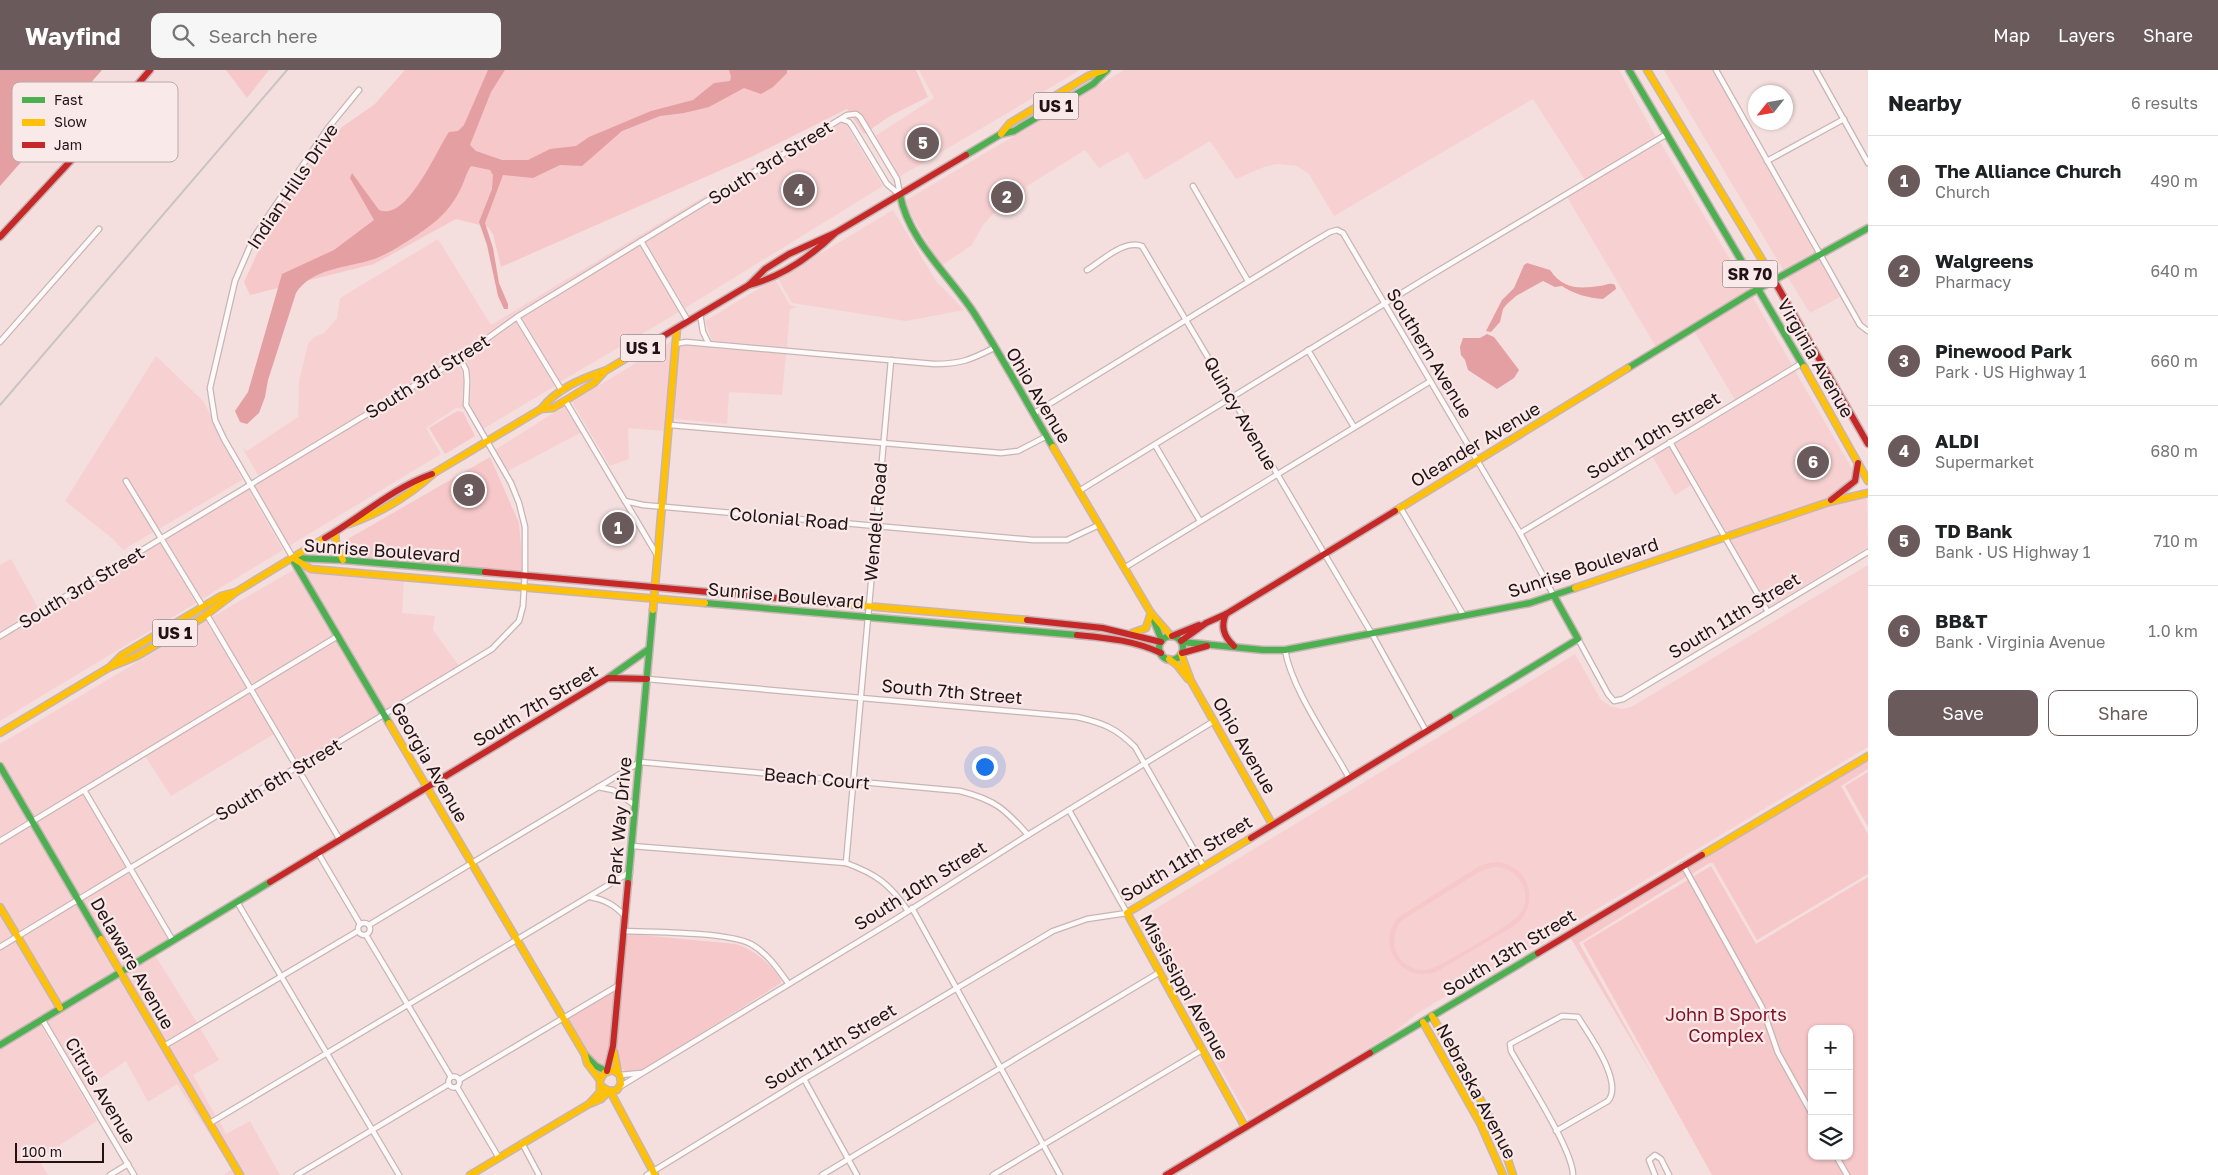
<!DOCTYPE html>
<html lang="en">
<head>
<meta charset="utf-8">
<style>
  body { margin:0; font-family:"Golos Text",sans-serif; background:#f6f6f6; color:#202124 }
  .controls { position:absolute; right:15px; bottom:15px; display:grid; overflow:hidden; border-radius:10px; box-shadow:0 1px 4px #0004 }
  .controls button { width:45px; height:45px; display:grid; place-items:center; padding:0; border:0; border-bottom:1px solid #e0e0e0; background:#fff; color:#202124; font:25px sans-serif }
  .compass { position:absolute; left:1748px; top:15px; width:45px; height:45px; border-radius:50%; background:#fff; box-shadow:0 1px 4px #0004; rotate:239deg }
  .scale { position:absolute; left:15px; bottom:12px; width:89px; box-sizing:border-box; padding-left:5px; border:2px solid #211314; border-top:0; font-size:14px; line-height:18px; white-space:nowrap; color:#211314; -webkit-text-stroke:4px #fae9e9; paint-order:stroke }
  .you { position:absolute; left:984px; top:696px; width:18px; height:18px; margin:-12px; border:4px solid #fff; border-radius:50%; background:#1a73e8; box-shadow:0 0 0 8px #1a73e833 }
  .badge { display:grid; place-items:center; width:32px; height:32px; border-radius:50%; background:#6b5a5b; color:#fff; font-size:16px; font-weight:700 }
  .pin { position:absolute; translate:-50% -50%; border:2px solid #fff; box-shadow:0 1px 5px #0006 }
  .list { margin:0; padding:0; list-style:none }
  h2 { display:flex; justify-content:space-between; align-items:center; height:65px; margin:0; padding:0 20px; font-size:21px }
  h2 small { font-size:16px; font-weight:400; color:#757577 }
  .list li { display:grid; grid-template-columns:32px 1fr auto; gap:15px; align-items:center; box-sizing:border-box; height:90px; padding:0 20px; border-top:1px solid #e0e0e0 }
  .list b { display:block; font-size:19px; white-space:nowrap }
  .list p { margin:0; font-size:16px; white-space:nowrap; color:#757577 }
  .list em { font-size:16px; font-style:normal; color:#757577 }
  .actions { display:flex; gap:10px; padding:15px 20px }
  .actions a { flex:1; padding:11px 0; border:1px solid #6b5a5b; border-radius:10px; text-align:center; font-size:18px; color:#6b5a5b }
  .actions .main { background:#6b5a5b; color:#fff }
  .icon { flex:none; width:28px; height:28px; fill:none; stroke:currentColor; stroke-width:2; stroke-linecap:round; stroke-linejoin:round }
  .map { position:relative; flex:none; width:1868px; height:1105px; overflow:hidden }
  header { display:flex; align-items:center; gap:30px; box-sizing:border-box; height:70px; padding:0 25px; background:#6b5a5b; color:#fff }
  header strong { font-size:24px }
  nav { display:flex; gap:28px; margin-inline-start:auto; font-size:18px }
  .search { width:350px; height:45px; background:#f6f6f6; display:flex; align-items:center; gap:12px; box-sizing:border-box; padding:0 18px; border-radius:10px; color:#757577; font-size:19px }
  main { display:flex }
  aside { flex:1; background:#fff }
  .map>svg:first-child { display:block }
  .built { fill:#f7d1d2 }
  .green { fill:#f7c8c9; fill-rule:evenodd }
  .water { fill:#e49fa2 }
  .lines { fill:none; stroke-linecap:round; stroke-linejoin:round }
  .street-casing { stroke:#c7b5b5; stroke-width:7 }
  .fast-casing { stroke:#c7b5b5; stroke-width:9 }
  .slow-casing { stroke:#c7b5b5; stroke-width:9 }
  .jam-casing { stroke:#c7b5b5; stroke-width:9 }
  .street { stroke:#fefafa; stroke-width:4.5 }
  .fast { stroke:#4caf50; stroke-width:6 }
  .slow { stroke:#ffc107; stroke-width:6 }
  .jam { stroke:#c62828; stroke-width:6 }
  .rail { stroke:#c9c3c3; stroke-width:2 }
  .labels { text-anchor:middle; dominant-baseline:central; stroke-width:4.5; stroke-linejoin:round; paint-order:stroke }
  .shield { fill:#fae9e9; stroke:#625354; stroke-width:1 }
  .shield-label { font-size:16px; font-weight:bold; fill:#211314 }
  .street-label { font-size:18px; fill:#211314; stroke:#fae9e9 }
  .park-label { font-size:18px; fill:#7d1126; stroke:#fae9e9 }
  .key { fill:#fae9e9; stroke:#b9a9a9; stroke-width:1 }
  .key-label { font-size:14px; fill:#211314 }
</style>
</head>
<body>
<header>
<strong>Wayfind</strong>
<div class="search"><svg class="icon" aria-label="search" viewBox="0 0 24 24"><circle cx="10" cy="10" r="6"/><path d="M15 15l6 6"/></svg>Search here</div>
<nav><a>Map</a><a>Layers</a><a>Share</a></nav>
</header>
<main>
<div class="map">
<svg width="1868" height="1105" viewBox="0 0 1868 1105">
  <rect width="100%" height="100%" fill="#f5dede"/>
  <g class="built">
    <polygon points="919,0 1080,0 899,107 875,66 934,28"/>
    <polygon points="1124,0 1619,0 1656,67 1585,110 1533,29 1334,146 1309,104 1297,96 1277,94 1264,97 1236,109 1210,71 1145,110 1128,82 1099,98 1085,80 1027,116 1023,128 993,144 983,155 972,175 941,196 907,138 905,131"/>
    <polygon points="1664,0 1712,0 1816,184 1784,201"/>
    <polygon points="842,45 576,207 513,246 459,285 259,407 242,377 247,381 298,347 299,311 308,274 314,267 324,263 337,248 340,228 438,169 491,255 829,51"/>
    <polygon points="844,51 883,116 685,238 646,172"/>
    <polygon points="1660,72 1749,221 1656,277 1567,127"/>
    <polygon points="893,140 936,211 964,240 906,251 792,233 778,209"/>
    <polygon points="640,175 679,242 560,312 522,248"/>
    <polygon points="1819,189 1840,227 1810,243 1787,206"/>
    <polygon points="775,209 790,235 797,237 790,240 787,277 712,271 705,251"/>
    <polygon points="1752,226 1792,295 1735,330 1694,261"/>
    <polygon points="516,252 555,316 483,359 470,334 471,310 469,299 465,288"/>
    <polygon points="672,271 666,361 628,358 629,389 610,396 572,332"/>
    <polygon points="679,273 708,278 786,284 782,325 729,322 727,354 674,349"/>
    <polygon points="156,286 204,332 242,410 123,480 113,469 65,431"/>
    <polygon points="459,292 464,311 462,327 464,339 456,338 426,358 441,384 289,476 255,416"/>
    <polygon points="1795,301 1854,402 1852,410 1828,429 1726,462 1675,373"/>
    <polygon points="566,335 582,362 508,401 495,380"/>
    <polygon points="1669,376 1691,415 1675,425 1652,386"/>
    <polygon points="248,419 283,480 202,529 166,469"/>
    <polygon points="1867,427 1868,477 1769,537 1729,468 1831,434"/>
    <polygon points="160,472 196,533 0,651 0,569"/>
    <polygon points="11,489 38,538 72,518 0,562 0,495"/>
    <polygon points="1868,495 1868,677 1495,900 1476,908 1418,943 1392,964 1249,1049 1137,850 1575,584 1601,630 1612,637 1623,639 1633,636"/>
    <polygon points="302,497 310,501 404,509 402,543 435,546 433,560 459,596 386,640"/>
    <polygon points="295,499 334,565 252,614 212,547"/>
    <polygon points="206,551 246,618 33,747 0,689 0,674"/>
    <polygon points="337,571 380,644 299,693 255,619"/>
    <polygon points="249,623 274,664 171,726 145,686"/>
    <polygon points="0,703 27,750 0,767"/>
    <polygon points="83,724 126,797 79,825 36,752"/>
    <polygon points="30,756 73,829 19,862 0,831 0,774"/>
    <polygon points="129,803 169,870 122,898 82,830"/>
    <polygon points="76,834 116,901 61,934 22,868"/>
    <polygon points="0,844 13,866 0,874"/>
    <polygon points="16,871 55,938 0,971 0,881"/>
    <polygon points="155,885 197,953 165,971 125,903"/>
    <polygon points="119,906 162,980 236,1105 224,1105 232,1099 177,1014 148,1032 126,991 86,1018 46,951"/>
    <polygon points="40,954 97,1051 38,1089 48,1105 0,1105 0,978"/>
    <polygon points="200,958 219,990 193,1005 215,1045 211,1048 168,976"/>
    <polygon points="219,1050 226,1064 250,1051 280,1105 244,1105 214,1053"/>
  </g>
  <g class="green">
    <polygon points="226,0 269,0 247,28"/>
    <polygon points="405,0 916,0 928,27 890,46 864,64 847,39 753,86 501,197 493,164 488,157 456,149 374,194 250,225 244,212 274,147 311,92 342,57 375,34"/>
    <polygon points="457,341 463,342 475,366 445,384 429,358"/>
    <polygon points="490,387 519,453 523,501 320,485"/>
    <polygon points="1868,689 1868,699 1841,716 1868,764 1868,804 1757,870 1713,793 1709,793 1692,804 1688,796"/>
    <polygon points="1868,702 1868,757 1845,716"/>
    <path d="M1499,792C1531,797 1541,836 1514,856L1436,902C1402,913 1376,877 1397,848L1478,797L1488,793ZM1494,797C1519,797 1536,825 1518,846C1510,855 1437,899 1426,900C1414,901 1403,894 1397,884C1392,873 1394,861 1401,851L1481,801Z"/>
    <path d="M1711,796L1756,874L1868,807V1105H1712L1583,873ZM1812,959H1849V1086H1812Z"/>
    <polygon points="1682,799 1686,807 1579,873 1656,1011 1570,867"/>
    <path d="M630,864L736,874C756,881 768,892 781,909V913L644,999L626,1002L620,997L616,984L627,867Z"/>
    <polygon points="615,920 610,977 605,998 588,984 567,948"/>
  </g>
  <g class="water">
    <polygon points="0,0 102,0 0,116"/>
    <path d="M488,0H505L491,22L470,75L476,81L502,90H528L550,79L576,76L589,67L651,41L693,30L714,13L730,11L731,7L729,0H787V3L773,17L761,24L744,18L709,37L684,43L660,46L622,61L582,96L560,95L533,108L503,105L485,153L493,178L499,213L508,234V239H504L498,226L487,175L479,152L492,119L493,105L490,100L471,96C466,103 464,113 460,120C453,135 441,148 427,158C413,168 388,185 371,190C346,198 312,198 296,223L268,310L265,327L259,343L247,354L240,352L235,341L248,322L282,204L334,180L374,150L350,108L352,103L379,140C407,152 436,81 449,62L458,61L464,55Z"/>
    <path d="M1527,193L1550,200C1563,219 1578,219 1600,216C1606,215 1610,212 1615,215L1616,219L1603,229C1589,228 1573,224 1562,216L1555,217L1543,211L1516,226L1507,234L1503,239L1500,252L1491,262L1486,261L1502,230L1514,218L1524,195Z"/>
    <polygon points="1487,264 1494,267 1519,300 1514,308 1497,319 1468,300 1465,290 1461,285 1460,277 1463,268 1480,268"/>
  </g>
  <g class="lines">
    <defs>
      <g id="street">
        <polyline points="1716,0 1860,255 1868,261"/>
        <polyline points="1816,0 1868,93"/>
        <polyline points="841,49 849,52 852,56 887,114 900,125"/>
        <polyline points="1767,91 1844,49"/>
        <polyline points="1193,116 1248,211"/>
        <polyline points="641,171 688,251"/>
        <path d="M1087,200C1102,191 1124,169 1142,176L1372,564L1426,661"/>
        <polyline points="700,244 703,262 709,274"/>
        <polyline points="517,247 562,321"/>
        <polyline points="0,272 99,159"/>
        <path d="M675,274L686,272L934,294C961,294 970,290 994,278"/>
        <polyline points="1308,280 1354,357"/>
        <polyline points="565,330 657,485"/>
        <polyline points="1033,344 1308,175 1330,162 1337,160 1343,163 1520,463 1554,526"/>
        <polyline points="670,355 1001,383 1018,381 1047,366"/>
        <polyline points="1670,372 1768,542"/>
        <polyline points="1155,375 1200,451"/>
        <polyline points="126,411 203,537"/>
        <polyline points="1079,421 1428,207 1667,64"/>
        <polyline points="625,431 643,435 1033,470 1067,470 1099,455"/>
        <polyline points="1400,437 1464,546"/>
        <polyline points="1520,463 1802,293"/>
        <polyline points="293,488 224,369 215,350 210,318 235,211 254,167 328,58 359,20"/>
        <polyline points="1124,498 1429,312"/>
        <polyline points="207,545 340,770"/>
        <polyline points="0,566 460,288 517,247 847,45 856,44 860,47 897,109 900,125"/>
        <polyline points="1578,569 1608,624 1614,631 1623,629 1868,482"/>
        <path d="M1285,580C1292,620 1329,671 1349,708"/>
        <path d="M647,609L1077,647C1103,653 1116,658 1135,677L1204,797"/>
        <polyline points="598,717 613,720 636,736"/>
        <polyline points="84,720 173,871"/>
        <polyline points="0,771 338,566"/>
        <path d="M632,776L846,793C876,804 890,814 908,841"/>
        <polyline points="318,783 360,854"/>
        <polyline points="846,793 891,290"/>
        <polyline points="1683,795 1762,937 1778,983 1812,1044"/>
        <path d="M590,827C606,830 614,835 625,846"/>
        <polyline points="237,832 399,1105"/>
        <polyline points="912,838 1060,1105"/>
        <circle cx="364" cy="859" r="6"/>
        <path d="M369,855L640,692L960,721C995,730 1004,738 1028,765"/>
        <path d="M624,861C653,862 728,862 751,874C767,883 778,899 788,913"/>
        <polyline points="366,865 451,1007"/>
        <polyline points="0,877 492,579 519,551 523,536 525,501 525,457 519,433 511,413 466,335 467,311 466,300 460,288"/>
        <polyline points="42,949 134,1105"/>
        <polyline points="164,976 358,861"/>
        <polyline points="620,1005 641,1003"/>
        <circle cx="454" cy="1012" r="5.5"/>
        <polyline points="804,1009 857,1105"/>
        <polyline points="459,1010 619,915"/>
        <polyline points="621,1016 896,849 1028,765 1214,651"/>
        <polyline points="457,1017 499,1088"/>
        <polyline points="210,1053 630,802"/>
        <path d="M1556,1061L1608,1031C1624,1012 1589,965 1578,947L1562,946L1510,974L1511,981C1525,1006 1573,1080 1573,1105"/>
        <polyline points="522,1073 539,1105"/>
        <polyline points="1836,1086 1847,1105"/>
        <polyline points="110,1105 128,1094"/>
        <polyline points="297,1105 449,1014"/>
        <polyline points="647,1105 804,1009 1053,861 1087,849 1127,843 1069,740"/>
        <polyline points="822,1105 1160,902"/>
        <polyline points="993,1105 1202,980"/>
        <polyline points="1655,1105 1649,1090 1655,1085 1661,1089 1669,1105"/>
      </g>
      <g id="fast">
        <polyline points="1629,0 1804,297"/>
        <polyline points="966,85 1001,64 1014,61 1093,14 1107,0"/>
        <path d="M900,125C909,171 949,205 974,243C1002,287 1027,333 1053,377"/>
        <polyline points="1628,298 1749,224 1868,158"/>
        <polyline points="294,488 343,490 485,502"/>
        <polyline points="293,490 389,653"/>
        <polyline points="705,533 1077,565"/>
        <polyline points="1152,546 1162,571"/>
        <circle cx="1171" cy="578" r="12"/>
        <polyline points="1182,572 1263,580 1285,580 1530,533 1575,518"/>
        <polyline points="608,608 649,579"/>
        <polyline points="1450,647 1578,569 1554,526"/>
        <polyline points="0,696 101,869"/>
        <polyline points="628,813 653,540"/>
        <polyline points="0,975 270,812"/>
        <polyline points="1370,983 1538,883"/>
        <polyline points="586,986 596,996 606,1001"/>
      </g>
      <g id="slow">
        <polyline points="1647,0 1764,193"/>
        <polyline points="1001,64 1010,53 1088,6 1105,0"/>
        <polyline points="1804,297 1868,411"/>
        <path d="M541,339C557,319 580,309 604,301"/>
        <polyline points="1053,377 1151,543 1171,566"/>
        <polyline points="1395,441 1628,298"/>
        <path d="M349,454C380,443 410,425 434,403L541,339L553,338L594,313L605,301L655,271"/>
        <polyline points="335,462 336,475 343,490"/>
        <polyline points="293,488 311,499 705,533"/>
        <polyline points="1575,518 1829,432 1868,423"/>
        <polyline points="831,533 1027,550"/>
        <polyline points="653,540 677,258"/>
        <polyline points="1132,563 1146,558 1151,543"/>
        <polyline points="1181,584 1191,611 1272,754"/>
        <polyline points="1169,589 1177,595 1188,609"/>
        <polyline points="110,597 137,586 202,548 236,522 325,468"/>
        <polyline points="389,653 585,985 587,993 600,1010"/>
        <polyline points="0,663 110,597 122,585 221,526 236,522"/>
        <polyline points="1702,785 1868,686"/>
        <polyline points="0,837 60,938"/>
        <polyline points="101,869 240,1105"/>
        <path d="M1432,946C1462,998 1495,1047 1513,1105"/>
        <polyline points="1423,952 1480,1053 1503,1105"/>
        <polyline points="614,982 618,1003"/>
        <polyline points="610,1021 655,1105"/>
        <polyline points="590,1033 600,1022 600,1010 604,1003 613,1000 620,1005 621,1014 617,1020 609,1021 601,1016"/>
        <polyline points="1245,1057 1127,843 1251,768"/>
        <polyline points="470,1105 589,1034 601,1029 609,1021"/>
      </g>
      <g id="jam">
        <polyline points="0,167 89,71 150,0"/>
        <polyline points="1764,193 1868,374"/>
        <path d="M749,215C781,207 811,186 834,164"/>
        <polyline points="655,271 749,215 765,199 789,184 835,163 966,85"/>
        <polyline points="1831,430 1855,411 1858,393"/>
        <path d="M325,468C361,447 391,419 432,404"/>
        <polyline points="485,502 831,533"/>
        <path d="M1226,544C1220,557 1224,567 1234,576"/>
        <polyline points="1027,550 1103,558 1161,572"/>
        <path d="M1077,565C1107,568 1133,570 1161,583"/>
        <polyline points="1172,566 1199,555"/>
        <polyline points="1181,571 1206,553 1226,544 1395,441"/>
        <polyline points="1182,583 1207,576"/>
        <polyline points="1251,768 1450,647"/>
        <polyline points="270,812 608,608 647,609"/>
        <polyline points="1538,883 1702,785"/>
        <polyline points="607,1001 613,976 628,813"/>
        <polyline points="1166,1105 1370,983"/>
      </g>
    </defs>
    <use href="#street" class="street-casing"/>
    <use href="#fast" class="fast-casing"/>
    <use href="#slow" class="slow-casing"/>
    <use href="#jam" class="jam-casing"/>
    <use href="#street" class="street"/>
    <use href="#fast" class="fast"/>
    <use href="#slow" class="slow"/>
    <use href="#jam" class="jam"/>
    <polyline class="rail" points="0,335 287,0"/>
  </g>
  <g class="labels">
    <g class="shield">
      <rect x="1033.5" y="22.5" width="45" height="27" rx="4"/>
      <rect x="1722.5" y="190.5" width="55" height="27" rx="4"/>
      <rect x="620.5" y="264.5" width="45" height="27" rx="4"/>
      <rect x="152.5" y="549.5" width="45" height="27" rx="4"/>
    </g>
    <g class="shield-label">
      <text x="1056" y="36">US 1</text>
      <text x="1750" y="204">SR 70</text>
      <text x="643" y="278">US 1</text>
      <text x="175" y="563">US 1</text>
    </g>
    <g class="street-label">
      <text transform="translate(770 92) rotate(-32)">South 3rd Street</text>
      <text transform="translate(292 116) rotate(-56)">Indian Hills Drive</text>
      <text transform="translate(1430 283) rotate(59)">Southern Avenue</text>
      <text transform="translate(1816 288) rotate(60)">Virginia Avenue</text>
      <text transform="translate(427 306) rotate(-32)">South 3rd Street</text>
      <text transform="translate(1039 325) rotate(59)">Ohio Avenue</text>
      <text transform="translate(1241 343) rotate(60)">Quincy Avenue</text>
      <text transform="translate(1653 365) rotate(-31)">South 10th Street</text>
      <text transform="translate(1475 374) rotate(-31)">Oleander Avenue</text>
      <text transform="translate(789 448) rotate(5)">Colonial Road</text>
      <text transform="translate(875 452) rotate(-85)">Wendell Road</text>
      <text transform="translate(382 480) rotate(4)">Sunrise Boulevard</text>
      <text transform="translate(1583 497) rotate(-18)">Sunrise Boulevard</text>
      <text transform="translate(81 517) rotate(-31)">South 3rd Street</text>
      <text transform="translate(786 525) rotate(5)">Sunrise Boulevard</text>
      <text transform="translate(1734 545) rotate(-31)">South 11th Street</text>
      <text transform="translate(952 621) rotate(5)">South 7th Street</text>
      <text transform="translate(535 635) rotate(-31)">South 7th Street</text>
      <text transform="translate(1245 675) rotate(60)">Ohio Avenue</text>
      <text transform="translate(430 692) rotate(60)">Georgia Avenue</text>
      <text transform="translate(817 708) rotate(5)">Beach Court</text>
      <text transform="translate(278 709) rotate(-31)">South 6th Street</text>
      <text transform="translate(619 751) rotate(-85)">Park Way Drive</text>
      <text transform="translate(1186 788) rotate(-31)">South 11th Street</text>
      <text transform="translate(920 815) rotate(-32)">South 10th Street</text>
      <text transform="translate(1509 882) rotate(-31)">South 13th Street</text>
      <text transform="translate(133 893) rotate(60)">Delaware Avenue</text>
      <text transform="translate(1185 917) rotate(61)">Mississippi Avenue</text>
      <text transform="translate(830 976) rotate(-31)">South 11th Street</text>
      <text transform="translate(101 1020) rotate(59)">Citrus Avenue</text>
      <text transform="translate(1477 1021) rotate(62)">Nebraska Avenue</text>
    </g>
    <g class="park-label">
      <text x="1726" y="944">John B Sports<tspan x="1726" dy="21">Complex</tspan></text>
    </g>
  </g>
  <rect x="12" y="12" width="166" height="80" rx="8" class="key"/>
  <rect x="22" y="27" width="23" height="6" fill="#4caf50"/>
  <rect x="22" y="49" width="23" height="7" fill="#ffc107"/>
  <rect x="22" y="72" width="23" height="6" fill="#c62828"/>
  <g class="key-label">
    <text x="54" y="35">Fast</text>
    <text x="54" y="57">Slow</text>
    <text x="54" y="80">Jam</text>
  </g>
</svg>
<div class="controls">
<button>+</button>
<button>−</button>
<button><svg class="icon" aria-label="layers" viewBox="0 0 24 24"><path d="M12 4l9 5-9 5-9-5zM3 14l9 5 9-5"/></svg></button>
</div>
<svg class="compass" viewBox="-18 -18 36 36"><path d="M0-13l5 13h-10z" fill="#e53935"/><path d="M0 13l5-13h-10z" fill="#757577"/></svg>
<div class="scale">100 m</div>
<div class="you"></div>
<div class="pin badge" style="left:618px;top:458px">1</div>
<div class="pin badge" style="left:1007px;top:127px">2</div>
<div class="pin badge" style="left:469px;top:420px">3</div>
<div class="pin badge" style="left:799px;top:120px">4</div>
<div class="pin badge" style="left:923px;top:73px">5</div>
<div class="pin badge" style="left:1813px;top:392px">6</div>
</div>
<aside>
<h2>Nearby<small>6 results</small></h2>
<ul class="list">
<li><span class="badge">1</span><div><b>The Alliance Church</b><p>Church</p></div><em>490 m</em></li>
<li><span class="badge">2</span><div><b>Walgreens</b><p>Pharmacy</p></div><em>640 m</em></li>
<li><span class="badge">3</span><div><b>Pinewood Park</b><p>Park · US Highway 1</p></div><em>660 m</em></li>
<li><span class="badge">4</span><div><b>ALDI</b><p>Supermarket</p></div><em>680 m</em></li>
<li><span class="badge">5</span><div><b>TD Bank</b><p>Bank · US Highway 1</p></div><em>710 m</em></li>
<li><span class="badge">6</span><div><b>BB&amp;T</b><p>Bank · Virginia Avenue</p></div><em>1.0 km</em></li>
</ul>
<div class="actions"><a class="main">Save</a><a>Share</a></div>
</aside>
</main>
</body>
</html>
